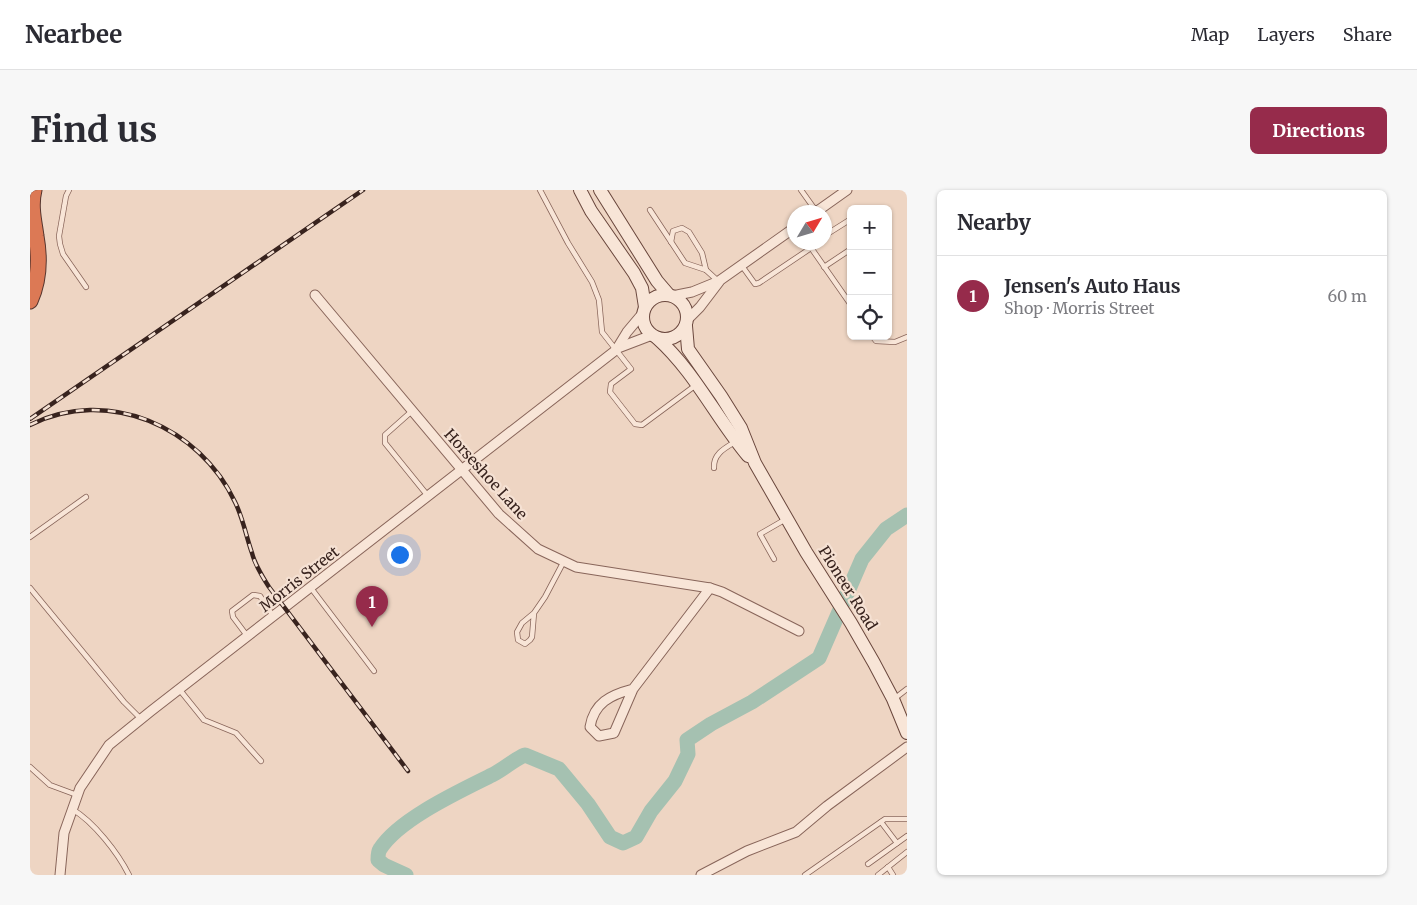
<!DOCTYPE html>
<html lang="en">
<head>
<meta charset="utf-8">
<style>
  body { margin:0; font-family:Merriweather,serif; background:#f7f7f7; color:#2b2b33 }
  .controls { position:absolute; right:15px; top:15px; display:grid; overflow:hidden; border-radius:8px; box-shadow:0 1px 4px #0004 }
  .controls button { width:45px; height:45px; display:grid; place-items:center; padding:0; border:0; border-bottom:1px solid #e1e1e2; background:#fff; color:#2b2b33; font:25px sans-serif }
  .compass { position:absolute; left:757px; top:15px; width:45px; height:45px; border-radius:50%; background:#fff; box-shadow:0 1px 4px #0004; rotate:52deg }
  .you { position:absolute; left:369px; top:364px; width:18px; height:18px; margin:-12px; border:4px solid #fff; border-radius:50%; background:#1a73e8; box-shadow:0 0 0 8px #1a73e833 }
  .badge { display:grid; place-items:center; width:32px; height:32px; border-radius:50%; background:#962b4b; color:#fff; font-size:16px; font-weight:700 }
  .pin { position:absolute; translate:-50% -41px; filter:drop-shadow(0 1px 2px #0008) }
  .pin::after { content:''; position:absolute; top:26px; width:18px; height:15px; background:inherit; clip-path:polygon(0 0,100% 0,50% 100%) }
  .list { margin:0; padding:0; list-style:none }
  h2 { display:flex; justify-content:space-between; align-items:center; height:65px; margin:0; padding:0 20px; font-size:21px }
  h2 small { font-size:16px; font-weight:400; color:#7c7c81 }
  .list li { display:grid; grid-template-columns:32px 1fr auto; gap:15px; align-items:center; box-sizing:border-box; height:80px; padding:0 20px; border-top:1px solid #e1e1e2 }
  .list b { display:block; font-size:19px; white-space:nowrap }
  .list p { margin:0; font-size:16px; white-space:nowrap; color:#7c7c81 }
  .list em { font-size:16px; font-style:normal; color:#7c7c81 }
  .icon { flex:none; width:28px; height:28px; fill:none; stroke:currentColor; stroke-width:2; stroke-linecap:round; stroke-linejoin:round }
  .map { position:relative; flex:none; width:877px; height:685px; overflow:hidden; border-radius:8px }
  header { display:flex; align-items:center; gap:30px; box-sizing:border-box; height:70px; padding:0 25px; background:#fff; border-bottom:1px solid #e1e1e2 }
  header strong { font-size:24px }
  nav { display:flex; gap:28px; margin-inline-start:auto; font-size:18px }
  .intro { display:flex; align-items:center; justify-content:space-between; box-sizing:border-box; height:120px; padding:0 30px }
  h1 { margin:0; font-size:35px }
  .button { padding:12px 22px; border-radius:8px; background:#962b4b; color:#fff; font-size:18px; font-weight:700 }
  main { display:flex; gap:30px; padding:0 30px }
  aside { flex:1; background:#fff; border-radius:8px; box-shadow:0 1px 4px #0004 }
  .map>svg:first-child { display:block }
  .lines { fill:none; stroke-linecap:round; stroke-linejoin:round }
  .river { stroke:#a5c1b1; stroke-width:15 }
  .service-casing { stroke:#88655a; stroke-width:6 }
  .minor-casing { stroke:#88655a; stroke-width:11 }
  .secondary-casing { stroke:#6a473d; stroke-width:14 }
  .motorway-casing { stroke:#56352e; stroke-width:17 }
  .service { stroke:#f8e5d7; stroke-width:4.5 }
  .minor { stroke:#f8e5d7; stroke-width:9 }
  .secondary { stroke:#f8e5d7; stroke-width:12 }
  .motorway { stroke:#dc7955; stroke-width:15 }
  .rail-casing { stroke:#38231e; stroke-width:4.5 }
  .rail { stroke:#f5e1d3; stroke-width:2.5; stroke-dasharray:8; stroke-linecap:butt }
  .labels { text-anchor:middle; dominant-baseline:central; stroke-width:4.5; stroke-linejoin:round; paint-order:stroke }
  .street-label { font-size:15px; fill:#38231e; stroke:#f5e1d3 }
</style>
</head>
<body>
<header>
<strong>Nearbee</strong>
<nav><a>Map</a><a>Layers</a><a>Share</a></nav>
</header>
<div class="intro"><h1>Find us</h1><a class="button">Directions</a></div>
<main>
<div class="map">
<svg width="877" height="685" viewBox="0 0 877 685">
  <rect width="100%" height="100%" fill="#eed5c3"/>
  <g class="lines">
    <path class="river" d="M376,685L354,675L348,670C348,666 348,662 350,659C369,629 430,601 462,585C474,579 483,570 495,565L529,579L558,614L580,647L593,653L606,647L621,621L645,591L658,564L657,550L681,534L722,512L789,468L832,369L856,339L877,325"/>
    <defs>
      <g id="service">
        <polyline points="39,0 36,6 29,46 30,54 33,64 56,97"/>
        <polyline points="510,0 538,53 562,92 569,110 572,142 601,179 581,194 580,202 605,234 612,235 666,195"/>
        <polyline points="771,0 786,21"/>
        <polyline points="620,20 655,73 676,80"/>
        <polyline points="794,46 821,29"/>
        <polyline points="641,52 643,41 652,38 659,42 672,63 676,80 688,91"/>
        <polyline points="777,52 821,115"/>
        <polyline points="712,76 725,94 729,93 781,58"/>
        <polyline points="794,77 821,59"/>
        <polyline points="842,146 846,151 865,152 877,147"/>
        <polyline points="382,221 355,245 355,253 398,306"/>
        <path d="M684,278C683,264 695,258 705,252"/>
        <polyline points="0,347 56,307"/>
        <polyline points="744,369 730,344 756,329"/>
        <polyline points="0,398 94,512 111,529"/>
        <polyline points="281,398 344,481"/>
        <polyline points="504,423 492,433 487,442 488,450 495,454 500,450 502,447 504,423 515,407 534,371"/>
        <polyline points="218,447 203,427 202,421 223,405 230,406 243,426"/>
        <polyline points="149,499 174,530 206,543 231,571"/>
        <polyline points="864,509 877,499"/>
        <polyline points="0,577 20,595 47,605"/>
        <path d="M42,619C64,632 88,663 99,685"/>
        <polyline points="851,632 867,653"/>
        <polyline points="838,674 877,646"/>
        <polyline points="858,677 863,685"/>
        <polyline points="775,685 855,629 877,629"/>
        <polyline points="848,685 877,662"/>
      </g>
      <g id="minor">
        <polyline points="786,22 817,0"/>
        <polyline points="285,105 469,324 508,359 546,377 680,398 692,402 769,441"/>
        <polyline points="642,106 662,102 689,91 764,38"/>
        <polyline points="657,130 670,117 689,92"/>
        <polyline points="588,158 622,145"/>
        <path d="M603,499L584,543L569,546L560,537C564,513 580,505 603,499L680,398"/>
        <polyline points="30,685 34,643 50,598 79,555 121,521 586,160 597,142 613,123"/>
        <polyline points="671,685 717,661 766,642 797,616 877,557"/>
      </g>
      <g id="secondary">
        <polyline points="550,0 561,21 604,83 612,98 615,117"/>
        <polyline points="570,0 627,91 639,105"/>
        <circle cx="635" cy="127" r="22"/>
        <polyline points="656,136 658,159 691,206 711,238 725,273 776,362 821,433 844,473 863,509 877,543"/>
        <path d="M627,148C665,182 686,228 718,266"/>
      </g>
      <path id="motorway" d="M0,111C9,91 10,68 6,46C4,31 0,16 4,0"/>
    </defs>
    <use href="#service" class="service-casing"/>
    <use href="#minor" class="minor-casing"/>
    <use href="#secondary" class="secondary-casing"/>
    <use href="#motorway" class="motorway-casing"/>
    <use href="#service" class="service"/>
    <use href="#minor" class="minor"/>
    <use href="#secondary" class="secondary"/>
    <use href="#motorway" class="motorway"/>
    <defs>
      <g id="rail">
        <polyline points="0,229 333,0"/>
        <path d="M0,235C78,196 170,237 205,312C213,328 216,346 222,363C225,375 232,386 239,397L378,581"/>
      </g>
    </defs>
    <use href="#rail" class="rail-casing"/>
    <use href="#rail" class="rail"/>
  </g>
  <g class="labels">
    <g class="street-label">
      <text transform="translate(456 284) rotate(48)">Horseshoe Lane</text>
      <text transform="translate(269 389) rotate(-38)">Morris Street</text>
      <text transform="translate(818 398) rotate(58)">Pioneer Road</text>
    </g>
  </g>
</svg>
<div class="controls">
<button>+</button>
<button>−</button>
<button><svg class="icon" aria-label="locate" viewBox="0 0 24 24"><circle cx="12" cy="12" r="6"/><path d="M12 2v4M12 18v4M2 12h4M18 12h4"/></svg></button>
</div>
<svg class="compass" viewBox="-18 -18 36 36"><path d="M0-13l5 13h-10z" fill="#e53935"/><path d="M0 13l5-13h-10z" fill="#7c7c81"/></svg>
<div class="you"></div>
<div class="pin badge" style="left:342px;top:437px">1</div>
</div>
<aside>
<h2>Nearby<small></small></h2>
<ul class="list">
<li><span class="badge">1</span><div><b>Jensen's Auto Haus</b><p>Shop · Morris Street</p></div><em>60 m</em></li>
</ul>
</aside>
</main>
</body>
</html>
